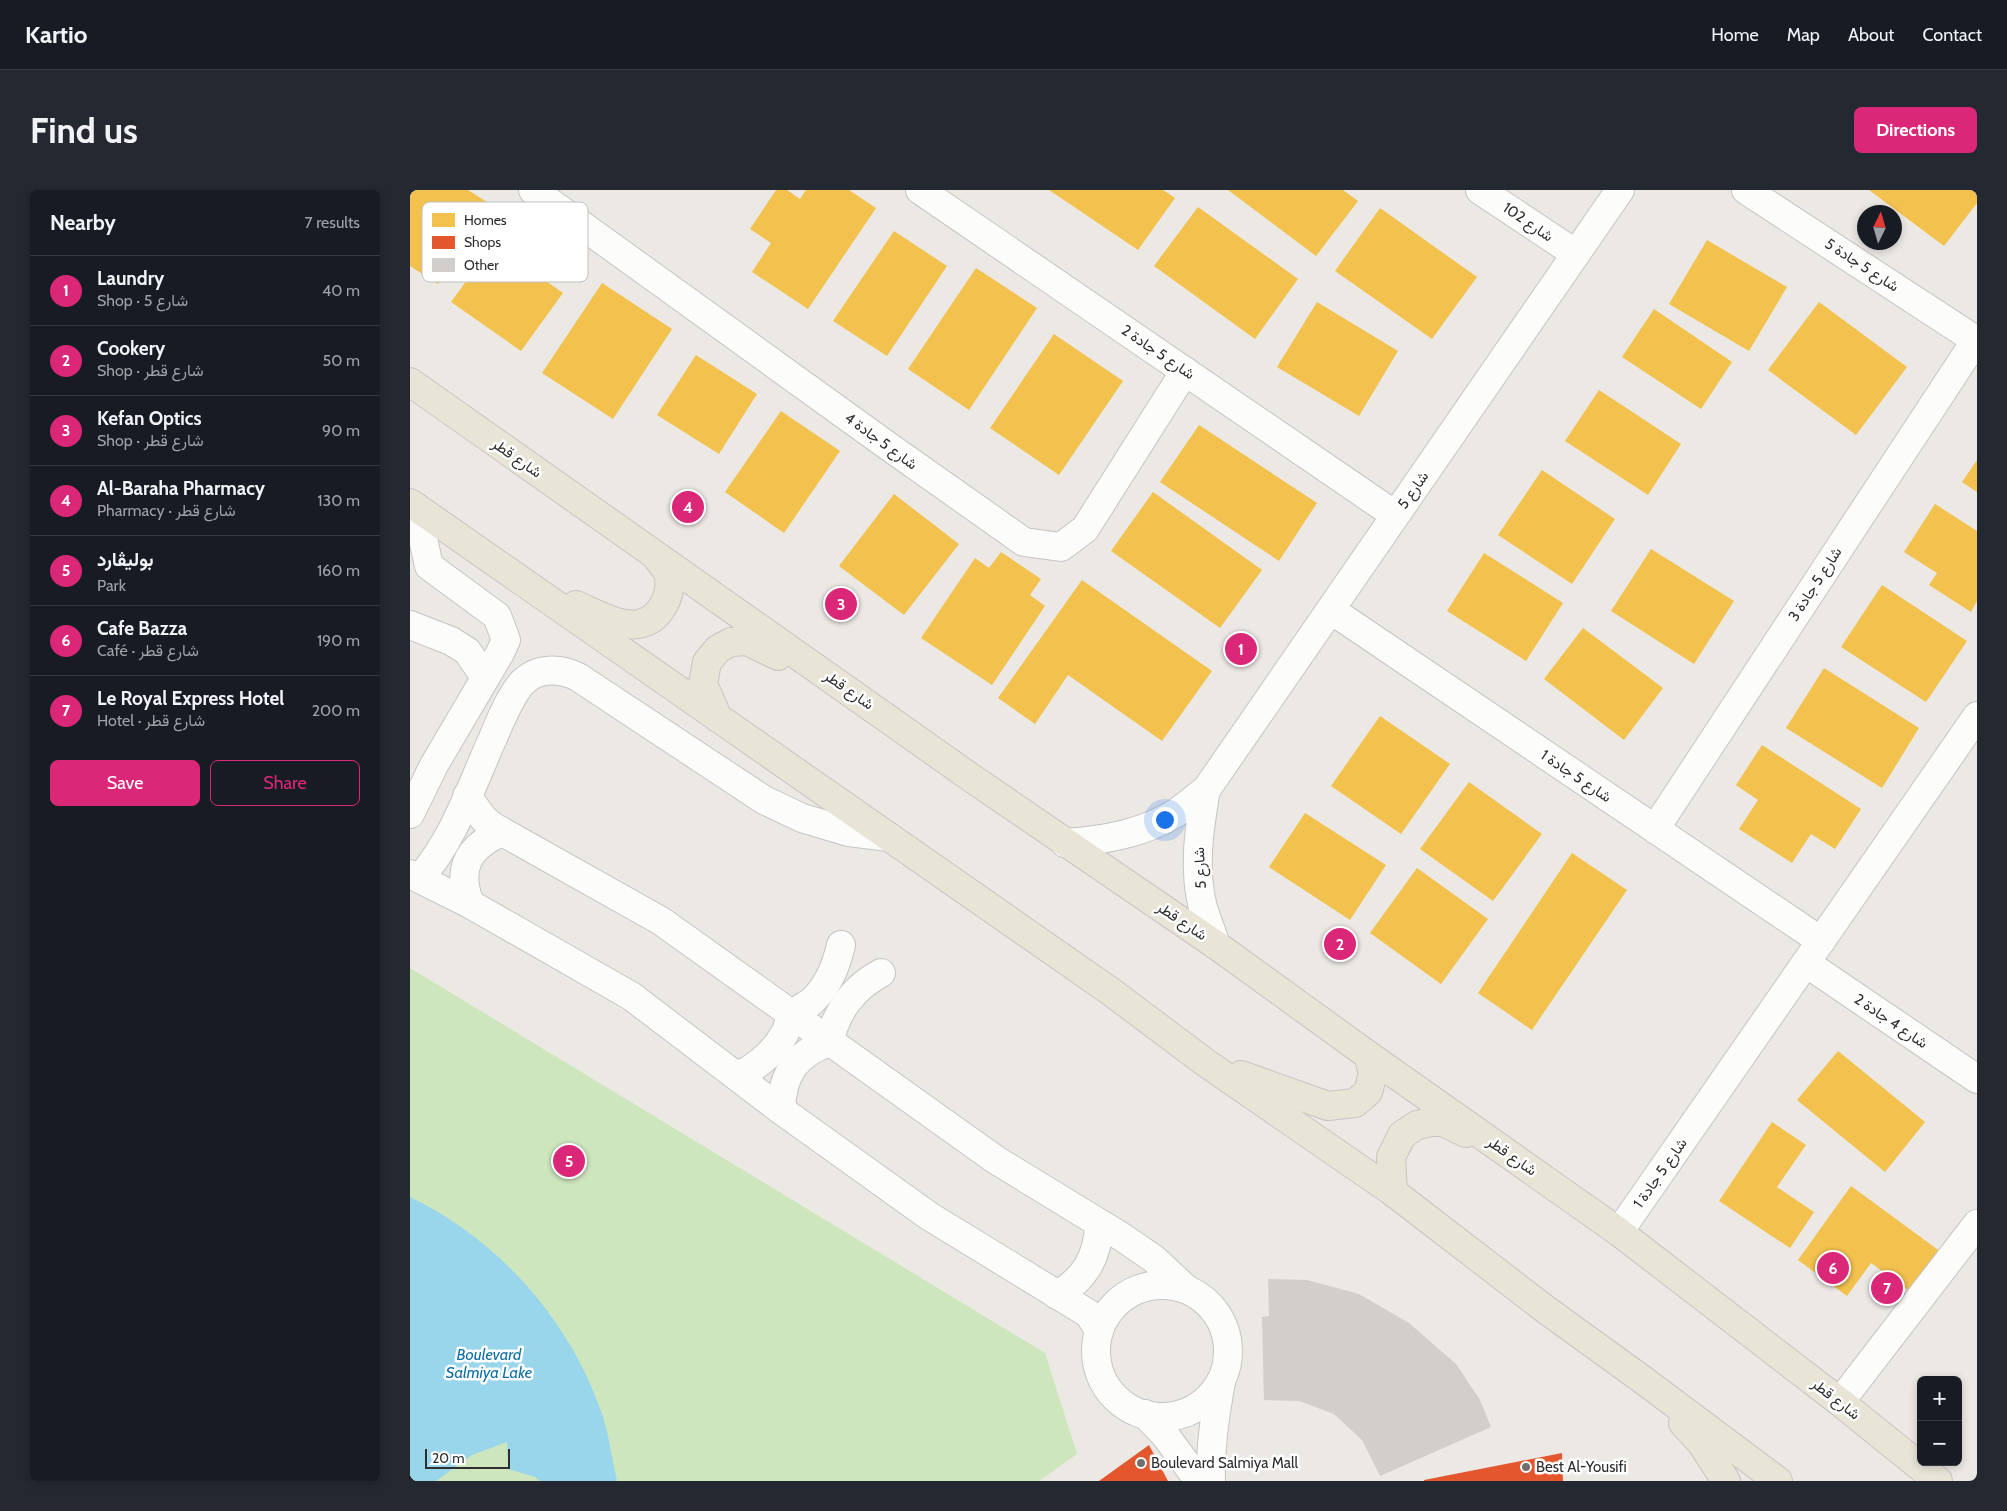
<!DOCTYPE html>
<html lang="en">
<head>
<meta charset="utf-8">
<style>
  body { margin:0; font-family:Cabin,Vazirmatn,sans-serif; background:#242831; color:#f1f3f6 }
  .controls { position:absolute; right:15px; bottom:15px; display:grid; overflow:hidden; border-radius:8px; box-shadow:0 2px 8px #0003 }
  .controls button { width:45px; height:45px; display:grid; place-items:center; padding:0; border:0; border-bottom:1px solid #363941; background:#171b24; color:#f1f3f6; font:25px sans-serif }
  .compass { position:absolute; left:1447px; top:15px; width:45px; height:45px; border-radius:50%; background:#171b24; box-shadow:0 2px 8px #0003; rotate:5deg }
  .scale { position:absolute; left:15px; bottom:12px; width:85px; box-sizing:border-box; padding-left:5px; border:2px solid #2e2e2e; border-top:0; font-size:14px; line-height:18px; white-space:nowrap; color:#2e2e2e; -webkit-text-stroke:4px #fff; paint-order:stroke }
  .you { position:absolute; left:754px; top:629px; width:18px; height:18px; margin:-12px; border:4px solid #fff; border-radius:50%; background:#1a73e8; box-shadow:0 0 0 8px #1a73e833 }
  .badge { display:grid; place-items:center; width:32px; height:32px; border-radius:50%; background:#db2777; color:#fff; font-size:16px; font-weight:700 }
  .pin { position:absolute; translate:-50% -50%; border:2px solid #fff; box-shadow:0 1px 5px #0006 }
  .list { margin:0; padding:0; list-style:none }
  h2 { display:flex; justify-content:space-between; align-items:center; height:65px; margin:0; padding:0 20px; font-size:21px }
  h2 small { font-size:16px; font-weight:400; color:#9ea1a6 }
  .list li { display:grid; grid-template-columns:32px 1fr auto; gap:15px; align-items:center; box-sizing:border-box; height:70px; padding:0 20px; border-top:1px solid #363941 }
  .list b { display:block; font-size:19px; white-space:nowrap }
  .list p { margin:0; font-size:16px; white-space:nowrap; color:#9ea1a6 }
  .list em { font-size:16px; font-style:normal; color:#9ea1a6 }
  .actions { display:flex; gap:10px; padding:15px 20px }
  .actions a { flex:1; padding:11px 0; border:1px solid #db2777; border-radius:8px; text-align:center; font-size:18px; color:#db2777 }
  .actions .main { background:#db2777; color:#fff }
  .map { position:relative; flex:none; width:1567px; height:1291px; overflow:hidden; border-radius:8px }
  header { display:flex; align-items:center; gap:30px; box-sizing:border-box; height:70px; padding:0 25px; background:#171b24; border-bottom:1px solid #363941 }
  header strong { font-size:24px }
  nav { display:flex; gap:28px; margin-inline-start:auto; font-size:18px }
  .intro { display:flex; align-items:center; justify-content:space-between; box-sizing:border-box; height:120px; padding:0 30px }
  h1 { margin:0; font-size:35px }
  .button { padding:12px 22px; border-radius:8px; background:#db2777; color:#fff; font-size:18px; font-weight:700 }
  main { display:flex; gap:30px; padding:0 30px }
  aside { flex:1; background:#171b24; border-radius:8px; box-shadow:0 2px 8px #0003 }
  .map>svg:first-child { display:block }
  .green { fill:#cee6be }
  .water { fill:#99d6ec }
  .homes { fill:#f2c14e }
  .shops { fill:#e4572e }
  .building { fill:#d1cecb }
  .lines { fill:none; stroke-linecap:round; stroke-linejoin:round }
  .minor-casing { stroke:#c5c4c5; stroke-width:30 }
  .major-casing { stroke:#c6c5c4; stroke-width:30 }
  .minor { stroke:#fcfcfb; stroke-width:28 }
  .major { stroke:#e8e4d6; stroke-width:28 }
  .poi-dot { fill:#706f6e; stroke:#fff; stroke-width:2 }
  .labels { text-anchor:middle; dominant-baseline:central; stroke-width:5; stroke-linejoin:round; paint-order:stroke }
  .street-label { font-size:15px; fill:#2e2e2e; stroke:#fff }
  .poi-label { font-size:15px; fill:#2e2e2e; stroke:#fff; text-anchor:start }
  .water-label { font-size:16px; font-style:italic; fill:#0d6fa3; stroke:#fff }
  .key { fill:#fff; stroke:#c0c0c0; stroke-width:1 }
  .key-label { font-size:14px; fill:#2e2e2e }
</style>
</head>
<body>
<header>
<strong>Kartio</strong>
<nav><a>Home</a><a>Map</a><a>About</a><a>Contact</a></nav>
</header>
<div class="intro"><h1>Find us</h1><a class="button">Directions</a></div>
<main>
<aside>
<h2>Nearby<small>7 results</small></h2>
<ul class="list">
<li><span class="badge">1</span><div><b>Laundry</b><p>Shop · شارع 5</p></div><em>40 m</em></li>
<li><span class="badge">2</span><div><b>Cookery</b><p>Shop · شارع قطر</p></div><em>50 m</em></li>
<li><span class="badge">3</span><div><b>Kefan Optics</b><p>Shop · شارع قطر</p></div><em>90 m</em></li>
<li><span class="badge">4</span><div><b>Al-Baraha Pharmacy</b><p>Pharmacy · شارع قطر</p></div><em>130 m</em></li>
<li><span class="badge">5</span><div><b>بوليڤارد</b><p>Park</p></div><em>160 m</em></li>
<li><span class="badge">6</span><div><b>Cafe Bazza</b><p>Café · شارع قطر</p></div><em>190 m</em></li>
<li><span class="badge">7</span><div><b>Le Royal Express Hotel</b><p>Hotel · شارع قطر</p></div><em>200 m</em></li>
</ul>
<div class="actions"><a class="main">Save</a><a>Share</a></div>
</aside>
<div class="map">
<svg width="1567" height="1291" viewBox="0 0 1567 1291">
  <rect width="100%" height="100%" fill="#ece8e4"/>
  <polygon class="green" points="0,778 635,1163 667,1264 629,1291 0,1291"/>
  <path class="water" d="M0,1007C89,1050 160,1130 192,1224C199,1245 202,1269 207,1291H130L125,1287L98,1279L97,1252L62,1265L26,1291H0Z"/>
  <g class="homes">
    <polygon points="0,0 58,0 80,14 28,94 0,76"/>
    <polygon points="366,0 377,0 390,9 396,0 439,0 466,18 398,119 342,82 361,53 340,39"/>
    <polygon points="639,0 753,0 765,8 728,60"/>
    <polygon points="818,0 933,0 948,11 906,66"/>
    <polygon points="1459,0 1567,0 1567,13 1534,56"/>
    <polygon points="788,17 888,89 845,149 744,76"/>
    <polygon points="970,18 1067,87 1022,149 925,81"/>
    <polygon points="484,41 537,76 477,166 423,131"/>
    <polygon points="1297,50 1377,97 1339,161 1259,114"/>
    <polygon points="83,54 153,103 111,161 41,112"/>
    <polygon points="566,78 627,118 559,220 498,179"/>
    <polygon points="192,93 262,139 203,229 132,183"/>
    <polygon points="907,112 988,161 949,226 867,177"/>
    <polygon points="1409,112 1497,177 1446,245 1358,180"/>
    <polygon points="1244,119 1322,172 1291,219 1212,167"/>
    <polygon points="644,144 713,191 649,285 580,238"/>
    <polygon points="286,165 347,204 309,264 247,225"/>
    <polygon points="1189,200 1271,254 1238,305 1155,251"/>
    <polygon points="371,221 430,261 374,343 315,302"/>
    <polygon points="789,235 907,313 869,371 750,292"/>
    <polygon points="1567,270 1567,302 1552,292"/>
    <polygon points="1132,280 1205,329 1162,394 1088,345"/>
    <polygon points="743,302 852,380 810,438 701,361"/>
    <polygon points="484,304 549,354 494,425 429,376"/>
    <polygon points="1525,314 1567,341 1567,411 1561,422 1519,395 1527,383 1494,362"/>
    <polygon points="1241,359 1324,411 1284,474 1201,421"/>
    <polygon points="591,362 631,389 620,405 635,416 582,495 511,448 565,368 579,378"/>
    <polygon points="1074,363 1153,413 1116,471 1037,421"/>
    <polygon points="672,390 802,481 752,551 658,485 625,534 588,508"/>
    <polygon points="1472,395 1557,451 1516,512 1431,457"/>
    <polygon points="1173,438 1253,498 1214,550 1134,489"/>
    <polygon points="1414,478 1509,538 1472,598 1376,538"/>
    <polygon points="970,526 1040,574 991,644 921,596"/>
    <polygon points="1352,555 1451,619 1425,659 1401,644 1382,673 1329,639 1348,610 1326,595"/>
    <polygon points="1059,592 1132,644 1083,711 1010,659"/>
    <polygon points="895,623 976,675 940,730 859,677"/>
    <polygon points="1162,663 1217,700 1122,840 1068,803"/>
    <polygon points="1007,678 1078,729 1031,794 960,743"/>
    <polygon points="1428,861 1515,932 1475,982 1387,910"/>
    <polygon points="1362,932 1396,955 1367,997 1404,1022 1380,1058 1309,1011"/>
    <polygon points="1441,996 1535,1065 1506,1106 1461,1073 1437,1106 1388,1070"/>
  </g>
  <g class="shops">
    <polygon points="739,1255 758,1291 689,1291"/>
    <polygon points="1152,1263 1153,1291 1014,1291 1014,1290"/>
  </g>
  <polygon class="building" points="858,1089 897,1090 949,1104 999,1133 1046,1174 1070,1210 1081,1237 970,1286 952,1250 924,1224 889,1211 854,1210 852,1127 859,1126"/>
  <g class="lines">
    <defs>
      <g id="minor">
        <polyline points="123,0 478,256 614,352 651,357 675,339 775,181"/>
        <polyline points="510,0 985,325"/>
        <polyline points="1070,0 1166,64"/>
        <polyline points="1336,0 1567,151"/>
        <polyline points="921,420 1411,751"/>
        <polyline points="0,435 41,451 57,461 75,487"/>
        <path d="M796,600C789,639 783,679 793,718C797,730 802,743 806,755"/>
        <polyline points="57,606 73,628 82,636 251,731 586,970 712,1047 744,1069 776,1099"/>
        <polyline points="0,624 24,575 90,463 96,450 87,426 19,376 6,317"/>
        <polyline points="1245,639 1566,150"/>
        <path d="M655,653C694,650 732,644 766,623C776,616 786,607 796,600L1210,0"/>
        <polyline points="0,684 60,714 221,806 371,920 519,1026 679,1124 689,1141"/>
        <path d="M10,688C44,649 61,597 82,550C89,534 100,506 112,493C127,477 150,478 168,487L354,610L392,628L439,642L479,647"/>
        <path d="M60,714C46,678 58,657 92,642"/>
        <polyline points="1396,773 1567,889"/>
        <path d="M328,886C348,876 364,863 375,843C378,838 379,830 382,825C386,820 396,816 401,812C418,797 426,777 431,755"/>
        <path d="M371,920C372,884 386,864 419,852C427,820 443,798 471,783"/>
        <polyline points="1209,1042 1567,526"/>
        <circle cx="752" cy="1161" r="66"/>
        <path d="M647,1105C675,1089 688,1067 689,1034"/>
        <polyline points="1430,1212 1567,1034"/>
        <polyline points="735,1224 755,1245 789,1291"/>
        <path d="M801,1291C800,1257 805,1225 811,1192"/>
      </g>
      <g id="major">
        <polyline points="0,192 563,589 806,755 958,865 1209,1042 1430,1212 1528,1291"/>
        <polyline points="0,313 700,801 796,873 983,1002 1135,1119 1233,1190 1368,1291"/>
        <path d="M166,415C185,423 208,437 228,434C249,431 262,407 259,387C258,380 249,371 245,365"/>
        <polyline points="308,528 293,494 297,472 308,459 321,452 337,451 368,466"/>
        <polyline points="831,885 918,916 945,913 958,902 963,884 958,865"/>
        <polyline points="983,1002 981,967 992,945 1007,935 1021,932 1033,932 1056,943"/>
        <polyline points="1273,1233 1292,1254 1316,1291"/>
      </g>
    </defs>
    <use href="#minor" class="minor-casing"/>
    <use href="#major" class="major-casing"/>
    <use href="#minor" class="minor"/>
    <use href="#major" class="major"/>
  </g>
  <g class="poi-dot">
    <circle cx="731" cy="1273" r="5"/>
    <circle cx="1116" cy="1277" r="5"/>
  </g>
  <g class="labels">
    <g class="street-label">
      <text transform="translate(1118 32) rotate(34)">شارع 102</text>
      <text transform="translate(1452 75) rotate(33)">شارع 5 جادة 5</text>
      <text transform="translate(748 162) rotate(34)">شارع 5 جادة 2</text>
      <text transform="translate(471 251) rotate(36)">شارع 5 جادة 4</text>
      <text transform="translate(107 268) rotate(35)">شارع قطر</text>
      <text transform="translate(1003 300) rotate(-55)">شارع 5</text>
      <text transform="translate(1405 394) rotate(-57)">شارع 5 جادة 3</text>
      <text transform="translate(439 500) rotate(35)">شارع قطر</text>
      <text transform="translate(1166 586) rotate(34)">شارع 5 جادة 1</text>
      <text transform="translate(790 678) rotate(-93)">شارع 5</text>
      <text transform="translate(772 731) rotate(34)">شارع قطر</text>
      <text transform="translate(1481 831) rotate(34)">شارع 4 جادة 2</text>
      <text transform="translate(1102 966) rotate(35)">شارع قطر</text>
      <text transform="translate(1250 983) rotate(-55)">شارع 5 جادة 1</text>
      <text transform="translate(1426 1209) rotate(38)">شارع قطر</text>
    </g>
    <g class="poi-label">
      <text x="741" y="1273">Boulevard Salmiya Mall</text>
      <text x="1126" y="1277">Best Al-Yousifi</text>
    </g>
    <g class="water-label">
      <text x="79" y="1164">Boulevard<tspan x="79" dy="18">Salmiya Lake</tspan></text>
    </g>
  </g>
  <rect x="12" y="12" width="166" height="80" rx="8" class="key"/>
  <rect x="22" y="23" width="23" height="14" fill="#f2c14e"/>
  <rect x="22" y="46" width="23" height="13" fill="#e4572e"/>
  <rect x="22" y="68" width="23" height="14" fill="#d1cecb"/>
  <g class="key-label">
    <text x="54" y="35">Homes</text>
    <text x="54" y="57">Shops</text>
    <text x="54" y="80">Other</text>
  </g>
</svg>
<div class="controls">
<button>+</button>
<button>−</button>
</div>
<svg class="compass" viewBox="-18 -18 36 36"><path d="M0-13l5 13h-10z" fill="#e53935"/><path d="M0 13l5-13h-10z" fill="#9ea1a6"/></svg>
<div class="scale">20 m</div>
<div class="you"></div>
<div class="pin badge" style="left:831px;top:459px">1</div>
<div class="pin badge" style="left:930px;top:754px">2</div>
<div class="pin badge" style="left:431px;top:414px">3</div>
<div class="pin badge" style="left:278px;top:317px">4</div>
<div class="pin badge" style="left:159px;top:971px">5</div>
<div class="pin badge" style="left:1423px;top:1078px">6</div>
<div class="pin badge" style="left:1477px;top:1098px">7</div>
</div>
</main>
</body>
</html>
